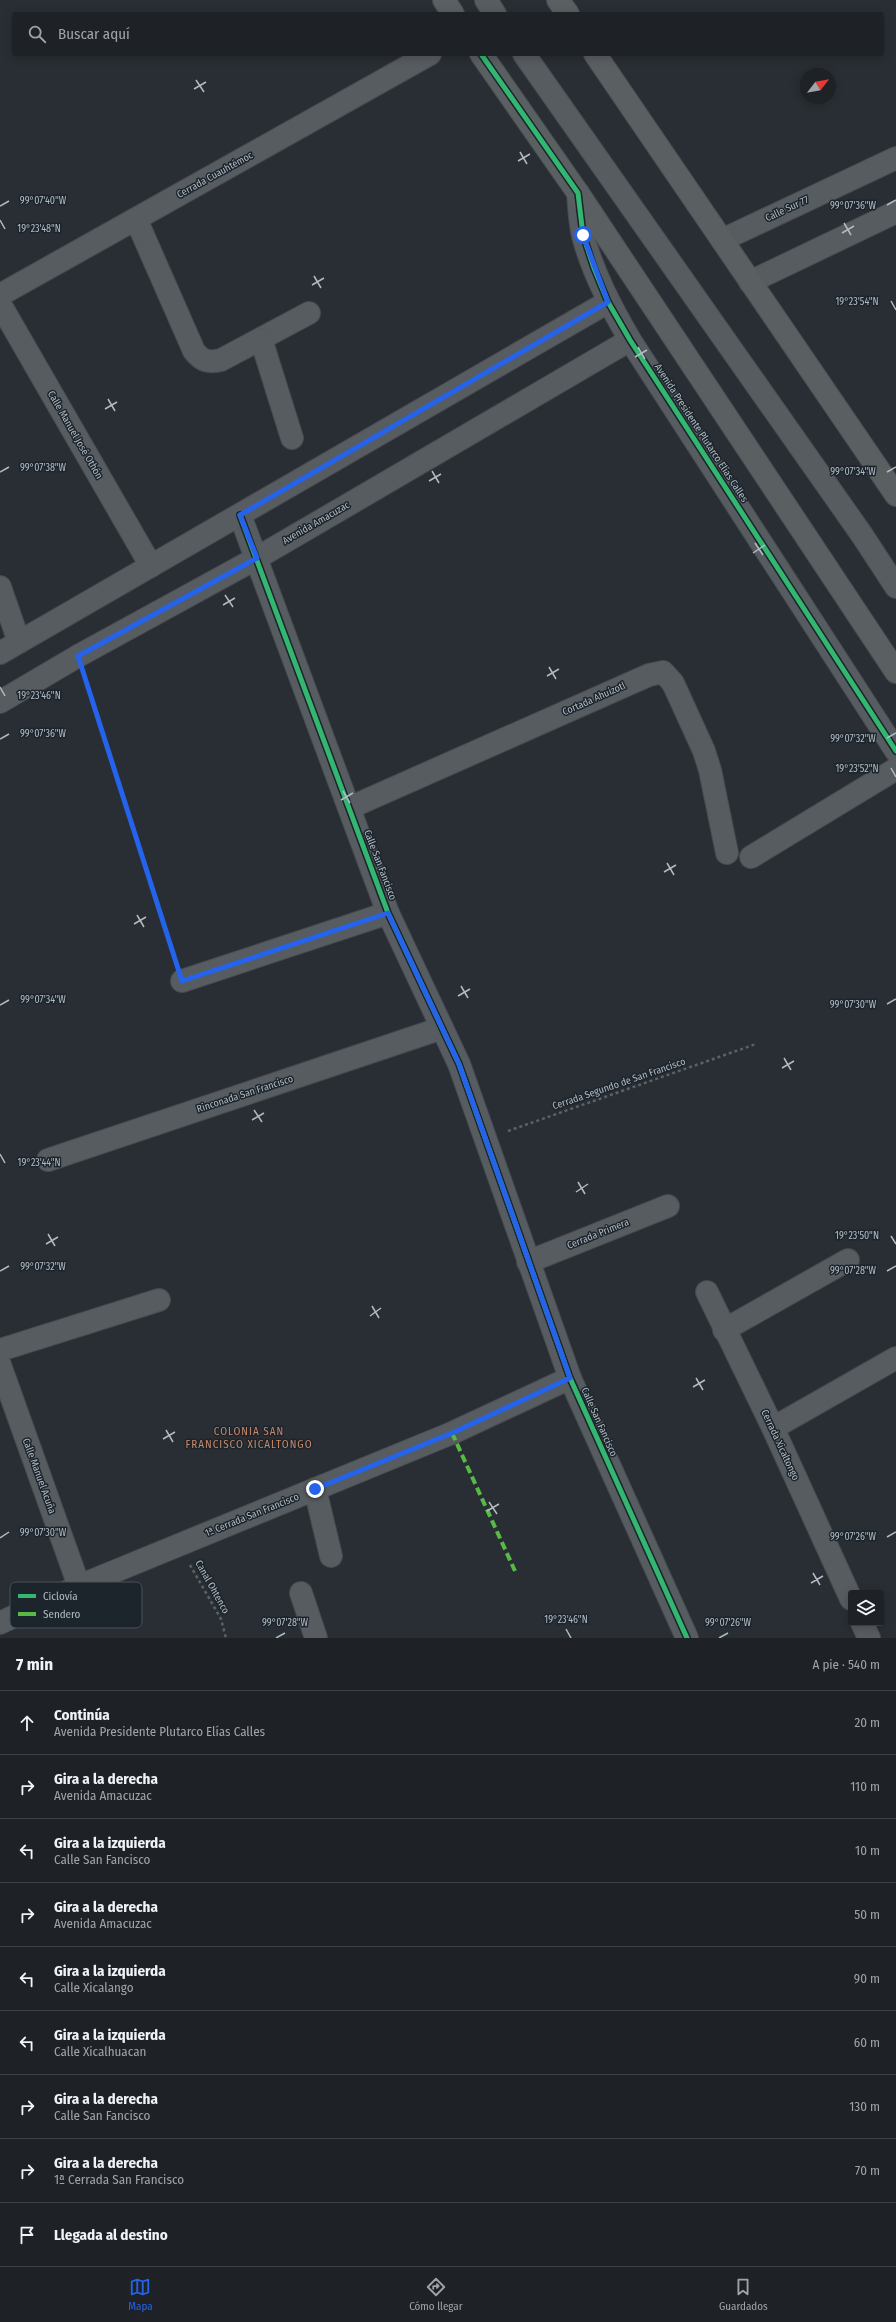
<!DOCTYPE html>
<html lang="es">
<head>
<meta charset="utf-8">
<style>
  body { margin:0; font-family:"Fira Sans Condensed",sans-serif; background:#2b2f32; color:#f1f3f6 }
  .controls { position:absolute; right:12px; bottom:12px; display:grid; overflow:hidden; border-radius:4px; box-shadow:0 2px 10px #0003 }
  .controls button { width:36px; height:36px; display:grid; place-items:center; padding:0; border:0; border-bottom:1px solid #3c3f43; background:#1e2226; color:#f1f3f6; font:20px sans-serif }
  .compass { position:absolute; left:800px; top:68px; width:36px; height:36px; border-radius:50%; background:#1e2226; box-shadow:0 2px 10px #0003; rotate:59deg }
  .stop { position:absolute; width:12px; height:12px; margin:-9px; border:3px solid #2563eb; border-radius:50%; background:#fff }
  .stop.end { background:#2563eb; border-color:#fff; box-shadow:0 1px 4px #0008 }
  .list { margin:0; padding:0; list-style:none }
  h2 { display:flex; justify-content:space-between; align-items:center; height:52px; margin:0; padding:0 16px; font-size:17px }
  h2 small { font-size:13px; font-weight:400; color:#a1a4a7 }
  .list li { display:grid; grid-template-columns:26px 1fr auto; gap:12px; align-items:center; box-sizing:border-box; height:64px; padding:0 16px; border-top:1px solid #3c3f43 }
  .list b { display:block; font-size:15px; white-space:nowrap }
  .list p { margin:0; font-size:13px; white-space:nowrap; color:#a1a4a7 }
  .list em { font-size:13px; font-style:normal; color:#a1a4a7 }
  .icon { flex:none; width:22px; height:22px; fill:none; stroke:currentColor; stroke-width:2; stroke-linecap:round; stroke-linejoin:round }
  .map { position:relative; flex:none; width:896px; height:1638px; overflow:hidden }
  .search { position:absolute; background:#1e2226; box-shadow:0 2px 10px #0003; left:12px; right:12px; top:12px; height:44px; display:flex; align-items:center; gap:10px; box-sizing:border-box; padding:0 14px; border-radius:4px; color:#a1a4a7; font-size:15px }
  .sheet { height:628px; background:#1e2226 }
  nav { display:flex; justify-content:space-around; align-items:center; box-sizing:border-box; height:56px; border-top:1px solid #3c3f43; background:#1e2226; font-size:11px; color:#a1a4a7 }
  nav a { display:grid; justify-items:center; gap:2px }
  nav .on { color:#2563eb }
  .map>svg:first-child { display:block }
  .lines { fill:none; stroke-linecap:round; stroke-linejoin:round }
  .minor-casing { stroke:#464a4e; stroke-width:24 }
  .major-casing { stroke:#454b50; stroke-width:24 }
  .path { stroke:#5c6164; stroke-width:2.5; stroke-dasharray:3 3; stroke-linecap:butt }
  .minor { stroke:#575c61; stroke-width:22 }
  .major { stroke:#5a5f62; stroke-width:22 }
  .quiet { stroke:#58b947; stroke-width:4; stroke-dasharray:8 4; stroke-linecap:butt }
  .cycleway-casing { stroke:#1c242c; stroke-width:8 }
  .cycleway { stroke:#33b770; stroke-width:5 }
  .route { stroke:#2563eb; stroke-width:5 }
  .ticks { fill:none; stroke:#b2bbc3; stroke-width:1.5 }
  .labels { text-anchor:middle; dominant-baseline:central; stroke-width:3; stroke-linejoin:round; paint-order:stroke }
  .street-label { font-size:10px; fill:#b2bbc3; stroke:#1c242c }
  .neighbourhood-label { font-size:11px; letter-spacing:1px; fill:#c78769; stroke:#1c242c }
  .key { fill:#1c242c; stroke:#495159; stroke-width:1 }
  .key-label { font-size:11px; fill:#b2bbc3 }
  .ticks-label { font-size:10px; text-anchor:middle; fill:#b2bbc3; stroke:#1c242c; stroke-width:3; stroke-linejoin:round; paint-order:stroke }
</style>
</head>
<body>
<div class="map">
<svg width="896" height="1638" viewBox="0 0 896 1638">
  <rect width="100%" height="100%" fill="#282e33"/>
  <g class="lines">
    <defs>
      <g id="minor">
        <polyline points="486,0 495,14"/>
        <polyline points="524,54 862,535 896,587"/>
        <path d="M578,193C579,207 580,223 583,236C593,273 611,307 630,340L896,751"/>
        <path d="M136,219L194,351C202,361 208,363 221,360L309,313"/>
        <polyline points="722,240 896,158"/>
        <polyline points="750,282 896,212"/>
        <polyline points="0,295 430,54"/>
        <polyline points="0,304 151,566"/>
        <polyline points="261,339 292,438"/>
        <polyline points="240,515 388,913 459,1064 570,1378 687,1638"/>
        <polyline points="0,587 19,642"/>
        <polyline points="0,653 608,302"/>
        <polyline points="0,702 78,656 257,558 630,340"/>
        <polyline points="349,808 649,675 663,672 673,683 704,751 710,770 727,853"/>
        <polyline points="751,857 896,769"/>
        <polyline points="182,981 388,913"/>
        <polyline points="48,1160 442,1028"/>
        <polyline points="528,1262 668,1206"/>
        <polyline points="707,1292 773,1428 851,1599"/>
        <polyline points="724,1330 848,1260"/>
        <polyline points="0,1350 159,1300"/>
        <polyline points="0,1365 79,1586"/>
        <polyline points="773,1428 896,1358"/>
        <polyline points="315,1489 331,1556"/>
        <polyline points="301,1593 316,1638"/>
        <polyline points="0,1623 79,1586 452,1433 570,1378"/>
        <polyline points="862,1623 869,1638"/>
      </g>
      <g id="major">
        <polyline points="444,0 453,14"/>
        <polyline points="558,0 568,14"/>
        <polyline points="481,54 578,193 896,672"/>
        <polyline points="595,54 896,495"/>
      </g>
    </defs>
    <use href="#minor" class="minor-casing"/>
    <use href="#major" class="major-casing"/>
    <g class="path">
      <polyline points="86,680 175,957"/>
      <polyline points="508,1131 756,1044"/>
      <polyline points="190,1565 221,1619 226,1638"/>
    </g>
    <use href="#minor" class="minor"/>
    <use href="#major" class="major"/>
    <polyline class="quiet" points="452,1433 515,1571"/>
    <defs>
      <g id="cycleway">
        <polyline points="481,54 578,193 583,235 594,268 608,302 630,340 896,751"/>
        <polyline points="240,515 388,913 459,1064 570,1378 687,1638"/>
      </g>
    </defs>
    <use href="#cycleway" class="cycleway-casing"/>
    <use href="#cycleway" class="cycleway"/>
  </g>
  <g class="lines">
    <polyline class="route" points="315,1489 452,1433 570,1378 459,1064 388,913 182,981 78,656 257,558 240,515 608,302 583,235"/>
  </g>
  <path class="ticks" d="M196,80L204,92M194,89L206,82M520,152L527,164M518,161L530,154M887,205L896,200M0,206L9,201M0,220L5,229M844,223L851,235M842,233L854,226M314,276L321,288M312,285L324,278M891,301L896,310M638,347L645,359M635,357L647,350M108,399L115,411M105,409L117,402M432,471L439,483M0,472L9,467M887,472L896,467M429,481L441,474M755,543L763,555M753,553L765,545M225,595L233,607M223,605L235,598M549,667L556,679M547,676L559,669M0,687L5,696M887,738L896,733M0,739L9,734M891,768L896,777M343,791L350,803M341,800L353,793M667,863L674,875M664,872L676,865M137,915L144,927M134,924L146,917M461,986L468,998M458,996L470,989M887,1004L896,999M0,1005L9,1000M784,1058L791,1070M782,1068L794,1061M254,1110L262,1122M252,1120L264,1113M0,1154L5,1163M578,1182L585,1194M576,1192L588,1184M48,1234L55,1246M891,1236L896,1244M46,1244L58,1237M0,1271L9,1266M887,1271L896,1266M372,1306L379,1318M370,1316L381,1308M696,1378L703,1390M693,1387L705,1380M166,1430L173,1442M163,1439L175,1432M489,1502L497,1514M487,1511L499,1504M887,1537L896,1532M0,1538L9,1532M813,1573L820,1585M811,1583L823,1576M566,1629L571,1638M276,1638L285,1633M719,1638L728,1633"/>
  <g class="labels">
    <g class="street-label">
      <text transform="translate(215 175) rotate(-29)">Cerrada Cuauhtémoc</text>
      <text transform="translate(787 209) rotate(-25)">Calle Sur 77</text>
      <text transform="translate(701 433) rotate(57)">Avenida Presidente Plutarco Elías Calles</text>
      <text transform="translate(75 435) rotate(60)">Calle Manuel José Othón</text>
      <text transform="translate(316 523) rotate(-30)">Avenida Amacuzac</text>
      <text transform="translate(594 699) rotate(-24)">Cortada Ahuizotl</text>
      <text transform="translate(380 865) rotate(69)">Calle San Fancisco</text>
      <text transform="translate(619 1084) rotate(-19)">Cerrada Segundo de San Francisco</text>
      <text transform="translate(245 1094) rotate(-18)">Rinconada San Francisco</text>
      <text transform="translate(598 1234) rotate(-22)">Cerrada Primera</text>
      <text transform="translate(599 1422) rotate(66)">Calle San Fancisco</text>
      <text transform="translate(780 1445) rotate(65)">Cerrada Xicaltongo</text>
      <text transform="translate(39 1476) rotate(70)">Calle Manuel Acuña</text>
      <text transform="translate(252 1515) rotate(-22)">1ª Cerrada San Francisco</text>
      <text transform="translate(212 1587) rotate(61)">Canal Ohtenco</text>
    </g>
    <g class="neighbourhood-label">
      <text x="249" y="1431">COLONIA SAN<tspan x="249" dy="13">FRANCISCO XICALTONGO</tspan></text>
    </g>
  </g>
  <rect x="10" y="1582" width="132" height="46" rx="6" class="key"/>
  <rect x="18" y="1594" width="18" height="4" fill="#33b770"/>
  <rect x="18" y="1612" width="18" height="4" fill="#58b947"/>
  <g class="key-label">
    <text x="43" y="1600">Ciclovía</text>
    <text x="43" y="1618">Sendero</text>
  </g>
  <g class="ticks-label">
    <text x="43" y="204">99°07'40"W</text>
    <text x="853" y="209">99°07'36"W</text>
    <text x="39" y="232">19°23'48"N</text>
    <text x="857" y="305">19°23'54"N</text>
    <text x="43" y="471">99°07'38"W</text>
    <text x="853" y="475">99°07'34"W</text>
    <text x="39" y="699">19°23'46"N</text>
    <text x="43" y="737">99°07'36"W</text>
    <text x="853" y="742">99°07'32"W</text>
    <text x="857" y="772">19°23'52"N</text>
    <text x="43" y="1003">99°07'34"W</text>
    <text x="853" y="1008">99°07'30"W</text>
    <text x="39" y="1166">19°23'44"N</text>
    <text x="857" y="1239">19°23'50"N</text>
    <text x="43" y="1270">99°07'32"W</text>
    <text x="853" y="1274">99°07'28"W</text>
    <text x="43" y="1536">99°07'30"W</text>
    <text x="853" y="1540">99°07'26"W</text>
    <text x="566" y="1623">19°23'46"N</text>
    <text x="285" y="1626">99°07'28"W</text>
    <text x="728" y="1626">99°07'26"W</text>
  </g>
</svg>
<div class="controls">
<button><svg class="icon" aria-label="layers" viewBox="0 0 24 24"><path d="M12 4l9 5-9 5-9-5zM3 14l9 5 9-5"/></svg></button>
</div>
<svg class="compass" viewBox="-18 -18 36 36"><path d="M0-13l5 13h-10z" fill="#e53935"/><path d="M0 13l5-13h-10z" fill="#a1a4a7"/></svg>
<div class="stop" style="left:583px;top:235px"></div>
<div class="stop end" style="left:315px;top:1489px"></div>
<div class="search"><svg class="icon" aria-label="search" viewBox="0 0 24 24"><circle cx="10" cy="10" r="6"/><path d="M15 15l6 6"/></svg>Buscar aquí</div>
</div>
<section class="sheet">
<h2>7 min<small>A pie · 540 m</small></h2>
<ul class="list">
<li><svg class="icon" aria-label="ahead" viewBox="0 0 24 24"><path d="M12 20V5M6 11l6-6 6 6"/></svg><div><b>Continúa</b><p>Avenida Presidente Plutarco Elías Calles</p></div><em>20 m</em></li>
<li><svg class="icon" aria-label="right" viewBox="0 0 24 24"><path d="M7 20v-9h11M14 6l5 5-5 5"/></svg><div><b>Gira a la derecha</b><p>Avenida Amacuzac</p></div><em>110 m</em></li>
<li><svg class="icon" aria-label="left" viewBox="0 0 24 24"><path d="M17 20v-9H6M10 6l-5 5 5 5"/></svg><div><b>Gira a la izquierda</b><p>Calle San Fancisco</p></div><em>10 m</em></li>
<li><svg class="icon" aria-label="right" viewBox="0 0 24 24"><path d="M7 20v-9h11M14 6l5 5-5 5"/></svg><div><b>Gira a la derecha</b><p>Avenida Amacuzac</p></div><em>50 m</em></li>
<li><svg class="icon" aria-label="left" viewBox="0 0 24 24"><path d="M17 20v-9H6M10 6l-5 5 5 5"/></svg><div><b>Gira a la izquierda</b><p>Calle Xicalango</p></div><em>90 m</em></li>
<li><svg class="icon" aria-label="left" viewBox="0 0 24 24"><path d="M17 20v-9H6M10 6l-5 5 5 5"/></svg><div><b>Gira a la izquierda</b><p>Calle Xicalhuacan</p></div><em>60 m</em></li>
<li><svg class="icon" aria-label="right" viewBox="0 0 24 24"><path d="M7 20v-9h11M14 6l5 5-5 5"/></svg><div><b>Gira a la derecha</b><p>Calle San Fancisco</p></div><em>130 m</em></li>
<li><svg class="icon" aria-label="right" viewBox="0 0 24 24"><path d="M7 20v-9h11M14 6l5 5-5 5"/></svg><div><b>Gira a la derecha</b><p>1ª Cerrada San Francisco</p></div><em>70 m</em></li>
<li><svg class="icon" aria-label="arrive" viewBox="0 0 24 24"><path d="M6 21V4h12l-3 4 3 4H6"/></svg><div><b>Llegada al destino</b></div></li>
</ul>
</section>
<nav>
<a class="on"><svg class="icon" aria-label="map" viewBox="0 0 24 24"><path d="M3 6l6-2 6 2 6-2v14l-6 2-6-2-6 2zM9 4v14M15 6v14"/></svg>Mapa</a>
<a><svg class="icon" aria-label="directions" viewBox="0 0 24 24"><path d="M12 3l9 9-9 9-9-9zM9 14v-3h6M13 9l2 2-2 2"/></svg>Cómo llegar</a>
<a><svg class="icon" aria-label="saved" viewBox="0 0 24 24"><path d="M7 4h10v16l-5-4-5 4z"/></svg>Guardados</a>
</nav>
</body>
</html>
